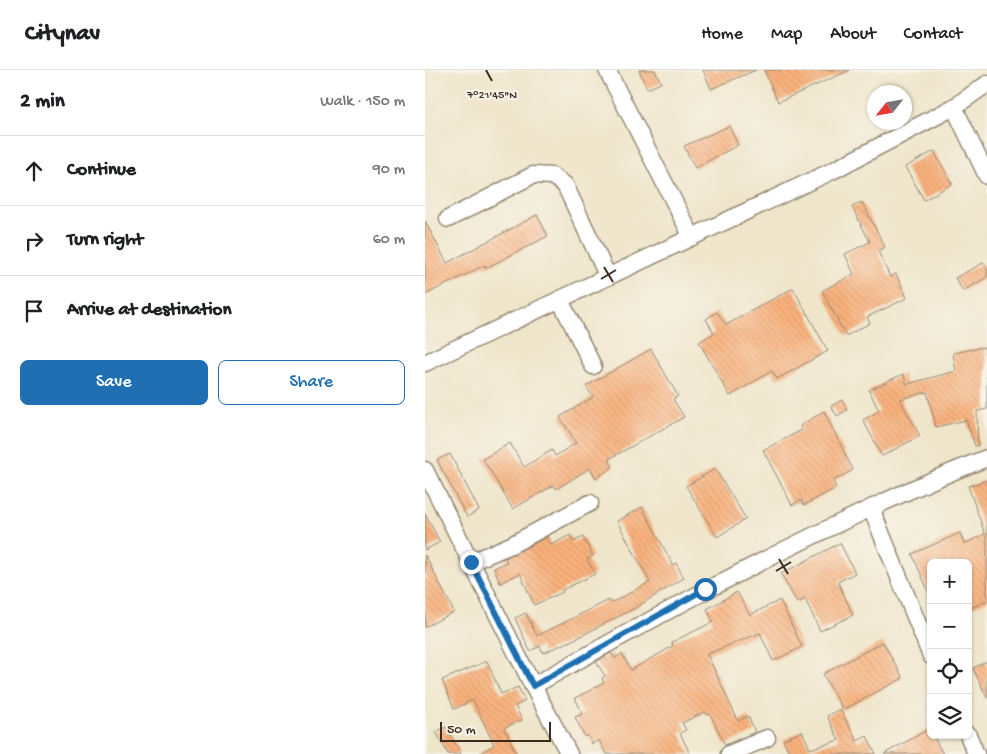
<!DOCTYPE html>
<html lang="en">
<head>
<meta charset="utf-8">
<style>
  body { margin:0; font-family:"Gochi Hand",sans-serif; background:#f6f6f6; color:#202124 }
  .controls { position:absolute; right:15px; bottom:15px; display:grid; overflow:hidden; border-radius:8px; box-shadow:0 1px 4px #0004 }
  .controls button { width:45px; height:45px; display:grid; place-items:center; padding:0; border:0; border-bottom:1px solid #e0e0e0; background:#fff; color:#202124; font:25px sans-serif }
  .compass { position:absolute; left:442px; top:15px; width:45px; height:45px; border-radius:50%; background:#fff; box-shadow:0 1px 4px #0004; rotate:239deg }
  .scale { position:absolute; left:15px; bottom:12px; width:111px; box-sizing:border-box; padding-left:5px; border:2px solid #3b2a1e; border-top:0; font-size:14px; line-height:18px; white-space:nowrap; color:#3b2a1e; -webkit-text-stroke:4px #f7f3e8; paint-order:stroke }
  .stop { position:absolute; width:15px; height:15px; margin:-11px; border:4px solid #1f6fb2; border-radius:50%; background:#fff }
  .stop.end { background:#1f6fb2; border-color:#fff; box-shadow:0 1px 5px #0008 }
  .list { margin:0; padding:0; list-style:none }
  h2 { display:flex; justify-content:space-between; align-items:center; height:65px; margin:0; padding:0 20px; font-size:21px }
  h2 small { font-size:16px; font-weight:400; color:#757577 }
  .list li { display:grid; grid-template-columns:32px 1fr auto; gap:15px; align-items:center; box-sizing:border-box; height:70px; padding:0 20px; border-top:1px solid #e0e0e0 }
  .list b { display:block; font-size:19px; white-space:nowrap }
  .list em { font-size:16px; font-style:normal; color:#757577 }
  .actions { display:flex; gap:10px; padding:15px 20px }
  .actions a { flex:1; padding:11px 0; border:1px solid #1f6fb2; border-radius:8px; text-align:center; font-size:18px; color:#1f6fb2 }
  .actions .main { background:#1f6fb2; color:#fff }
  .icon { flex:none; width:28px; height:28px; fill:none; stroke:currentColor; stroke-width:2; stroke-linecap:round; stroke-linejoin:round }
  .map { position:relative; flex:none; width:562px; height:684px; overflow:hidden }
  header { display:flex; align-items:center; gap:30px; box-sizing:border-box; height:70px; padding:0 25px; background:#fff; border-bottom:1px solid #e0e0e0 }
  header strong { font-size:24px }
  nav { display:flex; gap:28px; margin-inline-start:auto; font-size:18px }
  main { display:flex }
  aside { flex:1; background:#fff }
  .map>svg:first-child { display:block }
  .building { fill:url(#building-back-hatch) }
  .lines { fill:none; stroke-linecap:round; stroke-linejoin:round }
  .minor-casing { stroke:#958874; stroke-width:19 }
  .minor { stroke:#fff; stroke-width:16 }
  .route { stroke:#1f6fb2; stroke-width:6 }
  .ticks { fill:none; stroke:#3b2a1e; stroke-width:2 }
  .ticks-label { font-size:12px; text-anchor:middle; fill:#3b2a1e; stroke:#f7f3e8; stroke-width:4; stroke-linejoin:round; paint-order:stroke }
</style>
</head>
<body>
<header>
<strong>Citynav</strong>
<nav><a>Home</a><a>Map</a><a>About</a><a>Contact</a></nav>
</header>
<main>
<aside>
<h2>2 min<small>Walk · 150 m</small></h2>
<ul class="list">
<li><svg class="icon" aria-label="ahead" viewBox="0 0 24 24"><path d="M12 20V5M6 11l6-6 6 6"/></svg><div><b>Continue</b></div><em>90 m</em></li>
<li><svg class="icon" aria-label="right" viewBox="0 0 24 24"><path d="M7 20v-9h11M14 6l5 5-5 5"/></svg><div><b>Turn right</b></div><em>60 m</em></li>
<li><svg class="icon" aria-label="arrive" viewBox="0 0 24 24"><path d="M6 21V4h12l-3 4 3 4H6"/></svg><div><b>Arrive at destination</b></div></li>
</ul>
<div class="actions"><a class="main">Save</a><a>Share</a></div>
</aside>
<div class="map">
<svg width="562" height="684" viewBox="0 0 562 684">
  <defs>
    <pattern id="building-back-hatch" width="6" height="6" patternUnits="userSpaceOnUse" patternTransform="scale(1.25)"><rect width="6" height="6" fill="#f9b27d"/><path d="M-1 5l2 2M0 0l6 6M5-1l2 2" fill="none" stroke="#d6996c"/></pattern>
  </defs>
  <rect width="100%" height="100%" fill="#f7f3e8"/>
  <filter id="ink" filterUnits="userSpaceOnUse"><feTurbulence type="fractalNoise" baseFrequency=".02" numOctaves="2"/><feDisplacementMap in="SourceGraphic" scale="10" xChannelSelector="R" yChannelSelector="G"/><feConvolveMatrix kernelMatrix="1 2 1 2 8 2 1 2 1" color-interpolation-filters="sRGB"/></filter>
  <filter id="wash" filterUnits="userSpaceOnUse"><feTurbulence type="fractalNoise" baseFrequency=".0096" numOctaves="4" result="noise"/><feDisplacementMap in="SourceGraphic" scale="20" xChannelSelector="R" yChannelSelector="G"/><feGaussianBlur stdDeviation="1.12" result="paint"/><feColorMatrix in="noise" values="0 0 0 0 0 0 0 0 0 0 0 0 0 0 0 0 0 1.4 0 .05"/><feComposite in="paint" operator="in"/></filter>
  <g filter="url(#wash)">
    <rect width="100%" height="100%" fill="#efe5ca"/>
    <g id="blocks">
      <g class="building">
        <polygon points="214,0 230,0 236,13 222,19"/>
        <polygon points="278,0 331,0 286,19"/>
        <polygon points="339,0 425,0 353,32"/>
        <polygon points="304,56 313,75 270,98 259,76"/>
        <polygon points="509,81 527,114 499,130 480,97"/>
        <polygon points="437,132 460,177 453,181 465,207 471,204 482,228 442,247 445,253 421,266 397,221 429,204 420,184 445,172 427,137"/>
        <polygon points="112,145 123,166 61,198 60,195 0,225 0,151 22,193"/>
        <polygon points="558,193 562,199 562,207 538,221 530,208"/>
        <polygon points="368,218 403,281 352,309 347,301 305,326 274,272 289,263 281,249 292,242 301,255"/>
        <polygon points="559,277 562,294 562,339 552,341 553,376 550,376 541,350 511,357 502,322 475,329 495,366 457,386 438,350 454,341 444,320 478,304 482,314 531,301 528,283"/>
        <polygon points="226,279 253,326 248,329 259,347 184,389 188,397 171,408 165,398 131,419 129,415 88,439 58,389 85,373 99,397 127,380 130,386 151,373 135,347 168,327 161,316"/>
        <polygon points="417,330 422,340 412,346 406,336"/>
        <polygon points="399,341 428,400 408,411 411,418 379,435 376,430 367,435 338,380 377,360 375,356"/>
        <polygon points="25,384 54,440 42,447 12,390"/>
        <polygon points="290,399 321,449 292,467 261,416"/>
        <polygon points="562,410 562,531 543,539 543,493 506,493 506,527 487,484 535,463 539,474 560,464 543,416"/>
        <polygon points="217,437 248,495 251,493 259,508 210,538 150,569 118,583 115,576 105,581 90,548 101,543 112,566 184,530 186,533 225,512 192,451"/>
        <polygon points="0,444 15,472 0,480"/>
        <polygon points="145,465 148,472 158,467 168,486 162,489 170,504 137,520 138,522 109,535 95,503 75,513 69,498 82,492 80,488 122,467 126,475"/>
        <polygon points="415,473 430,503 413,512 428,545 395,561 380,529 372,533 356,504"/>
        <polygon points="0,485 29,542 0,557"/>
        <polygon points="312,522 325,545 355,530 377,577 348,591 335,563 282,584 313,651 323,646 330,662 300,675 285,644 282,645 280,642 257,653 261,660 255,663 265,684 181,684 174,670 167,674 163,665 160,667 150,647 158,644 150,628 179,613 177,608 180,606 171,592 186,583 190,588 197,584 206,600 248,576 247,572 288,552 282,539"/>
        <polygon points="458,572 478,608 418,640 398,604"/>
        <polygon points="62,591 76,624 93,617 100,631 90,636 97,650 79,658 92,684 53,684 69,675 48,630 29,639 17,610"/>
        <polygon points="562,591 562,628 548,598"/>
        <polygon points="415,639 432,671 442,666 451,684 365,684 358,670 377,661 385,679 414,670 402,646"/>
        <polygon points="21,657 36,684 23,684 11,662"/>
        <polygon points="504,659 518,684 459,684"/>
      </g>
    </g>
  </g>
  <g filter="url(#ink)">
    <use href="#blocks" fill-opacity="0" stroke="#958874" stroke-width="1"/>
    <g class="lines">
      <defs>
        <g id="minor">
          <polyline points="182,0 267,167"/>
          <polyline points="529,37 562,106"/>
          <polyline points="23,149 108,105 127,106 140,115 183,207"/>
          <polyline points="135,230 168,296"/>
          <polyline points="0,293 407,101 529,37 562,14"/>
          <polyline points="0,400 108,616 144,684"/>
          <polyline points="446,438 506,586"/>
          <polyline points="46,492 86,475 165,433"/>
          <path d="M108,616C217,554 326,494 440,441C480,422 520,404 562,388"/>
          <polyline points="543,665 551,684"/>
          <polyline points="304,684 342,668"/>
        </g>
      </defs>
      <use href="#minor" class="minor-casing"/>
      <use href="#minor" class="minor"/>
    </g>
  </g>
  <g class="lines" filter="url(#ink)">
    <polyline class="route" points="46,492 108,616 280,519"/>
  </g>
  <path class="ticks" d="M61,0L67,11M179,197L188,212M176,209L191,200M354,489L363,504M351,501L366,492"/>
  <g class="ticks-label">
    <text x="67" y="28">7°21'45"N</text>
  </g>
</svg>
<div class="controls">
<button>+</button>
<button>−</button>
<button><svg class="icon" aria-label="locate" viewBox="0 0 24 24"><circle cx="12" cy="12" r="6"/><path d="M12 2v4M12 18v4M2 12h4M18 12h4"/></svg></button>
<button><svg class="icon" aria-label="layers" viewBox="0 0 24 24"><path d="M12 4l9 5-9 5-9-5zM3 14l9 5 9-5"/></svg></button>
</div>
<svg class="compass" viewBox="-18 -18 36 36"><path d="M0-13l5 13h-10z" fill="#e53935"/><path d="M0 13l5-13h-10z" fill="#757577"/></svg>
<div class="scale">50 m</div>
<div class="stop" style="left:280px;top:519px"></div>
<div class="stop end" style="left:46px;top:492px"></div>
</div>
</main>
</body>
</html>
